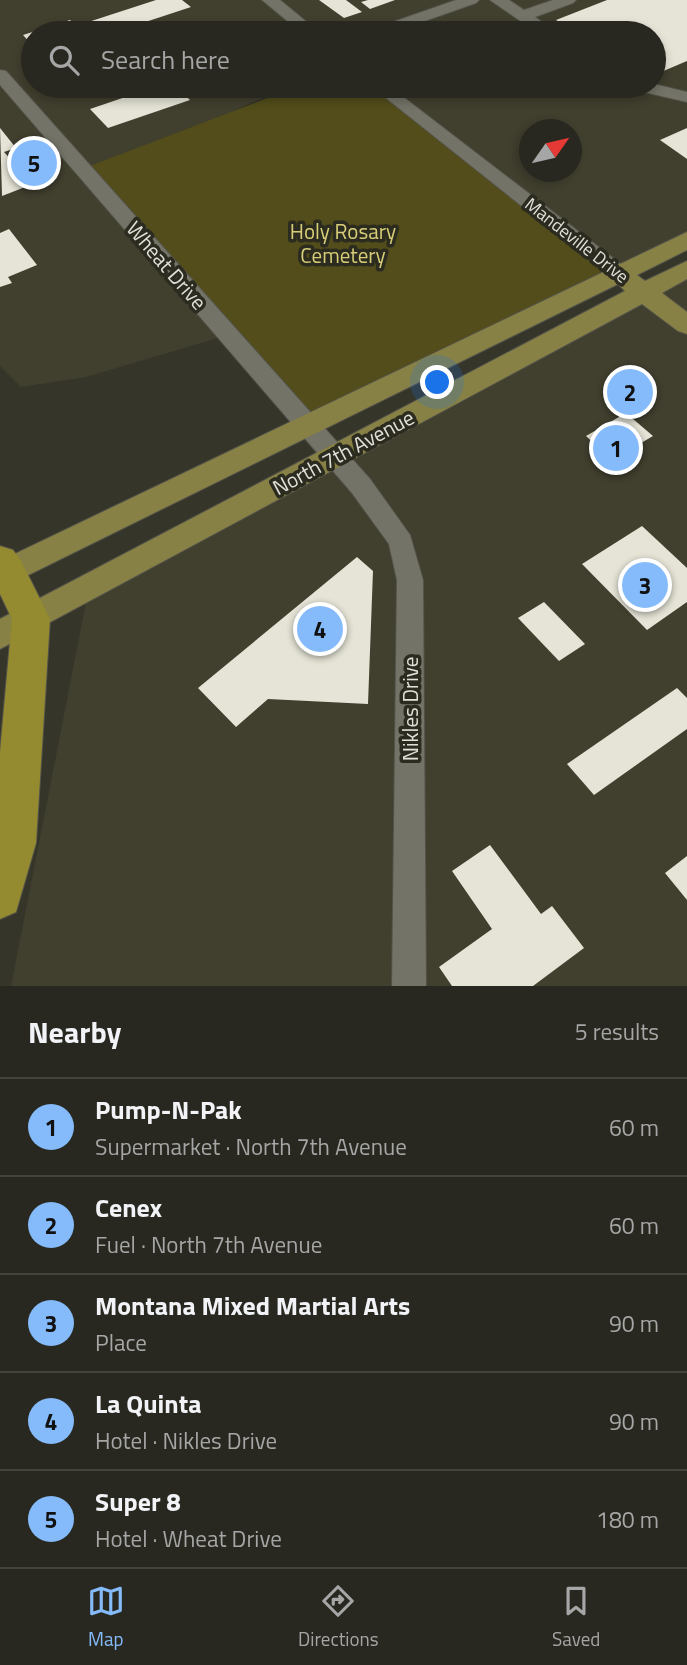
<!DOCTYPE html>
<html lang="en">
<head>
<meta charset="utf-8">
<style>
  body { margin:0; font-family:"Titillium Web",sans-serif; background:#303029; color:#f1f3f6 }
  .compass { position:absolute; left:519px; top:119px; width:63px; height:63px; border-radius:50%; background:#282820; box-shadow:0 4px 10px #0003; rotate:56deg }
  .you { position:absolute; left:438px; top:383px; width:24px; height:24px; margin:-18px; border:5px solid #fff; border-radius:50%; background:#1a73e8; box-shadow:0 0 0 10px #1a73e833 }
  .badge { display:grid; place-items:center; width:46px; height:46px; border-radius:50%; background:#85bbfb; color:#111; font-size:23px; font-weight:700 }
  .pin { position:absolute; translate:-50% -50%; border:4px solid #fff; box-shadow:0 2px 7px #0006 }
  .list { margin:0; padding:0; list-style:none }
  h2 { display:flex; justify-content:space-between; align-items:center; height:91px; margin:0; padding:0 28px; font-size:30px }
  h2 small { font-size:23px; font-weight:400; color:#a5a6a5 }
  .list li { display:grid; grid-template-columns:46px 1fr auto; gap:21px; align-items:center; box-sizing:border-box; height:98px; padding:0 28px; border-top:2px solid #44443e }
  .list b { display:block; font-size:26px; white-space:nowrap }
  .list p { margin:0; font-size:23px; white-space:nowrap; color:#a5a6a5 }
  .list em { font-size:23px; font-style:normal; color:#a5a6a5 }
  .icon { flex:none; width:38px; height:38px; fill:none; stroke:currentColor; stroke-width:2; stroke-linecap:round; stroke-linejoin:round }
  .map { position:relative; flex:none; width:687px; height:986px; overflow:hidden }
  .search { position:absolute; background:#282820; box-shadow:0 4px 10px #0003; left:21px; right:21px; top:21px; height:77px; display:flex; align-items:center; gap:18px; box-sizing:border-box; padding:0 24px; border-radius:38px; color:#a5a6a5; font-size:26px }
  .sheet { height:581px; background:#282820 }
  nav { display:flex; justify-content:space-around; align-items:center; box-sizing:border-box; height:98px; border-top:2px solid #44443e; background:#282820; font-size:19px; color:#a5a6a5 }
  nav a { display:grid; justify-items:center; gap:4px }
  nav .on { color:#85bbfb }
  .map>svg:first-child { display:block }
  .built { fill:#413f2e; fill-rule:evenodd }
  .green { fill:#524d1a }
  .building { fill:#e5e4d6 }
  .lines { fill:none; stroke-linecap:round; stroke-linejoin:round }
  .minor-casing { stroke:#54534a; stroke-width:2 }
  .major-casing { stroke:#54534a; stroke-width:2 }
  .highway-casing { stroke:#54534a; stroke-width:2 }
  .minor { fill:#747367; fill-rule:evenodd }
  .major { fill:#878145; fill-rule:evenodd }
  .highway { fill:#948a2f; fill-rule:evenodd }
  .labels { text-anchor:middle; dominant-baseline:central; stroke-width:7; stroke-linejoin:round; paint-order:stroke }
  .far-street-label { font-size:18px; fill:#e1e0d9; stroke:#2c2b20 }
  .park-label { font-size:21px; fill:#d7ce77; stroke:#2c2b20 }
  .street-label { font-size:21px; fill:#e1e0d9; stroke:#2c2b20 }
</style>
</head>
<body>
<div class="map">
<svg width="687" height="986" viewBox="0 0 687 986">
  <rect width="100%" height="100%" fill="#36352a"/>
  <g class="built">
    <path d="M0,0H687V239L619,273L379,86H654V33H33V86H299L257,100L219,118L228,335L86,377L21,387L0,366ZM530,130H572V172H530Z"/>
    <polygon points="687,269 687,986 11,986 89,587"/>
  </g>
  <polygon class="green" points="299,86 379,86 619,273 306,424 82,169"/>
  <g class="building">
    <polygon points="156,0 182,0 191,7 112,33 33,33 33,46 23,35 70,20 76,26"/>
    <polygon points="319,0 346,0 362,12 344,18"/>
    <polygon points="368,0 395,0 370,9 361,2"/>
    <polygon points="607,0 687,0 687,61 654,75 654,33 578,33 556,20"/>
    <polygon points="256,22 269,33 226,33"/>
    <polygon points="158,86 175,86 190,100 108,128 90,109"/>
    <polygon points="0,128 16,148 4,152 15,164 41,155 52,168 27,178 33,184 2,196"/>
    <polygon points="687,128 687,159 660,140"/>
    <polygon points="9,229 37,265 8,277 12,283 0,287 0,233"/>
    <polygon points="640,384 649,409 623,411 615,386"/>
    <polygon points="626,413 653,436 612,460 586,436"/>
    <polygon points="642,526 687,568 687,602 647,630 582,564"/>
    <polygon points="357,557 373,571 368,704 268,699 236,727 198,688"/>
    <polygon points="544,602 585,644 559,661 518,618"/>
    <polygon points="677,688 687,698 687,729 594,795 567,764"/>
    <polygon points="490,845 541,914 552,906 584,948 533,986 452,986 439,967 492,929 452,871"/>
    <polygon points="687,856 687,900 665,873"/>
  </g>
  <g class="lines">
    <defs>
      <g id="minor">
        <polygon points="262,0 280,0 320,33 302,33"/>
        <polygon points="456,0 479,0 476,3 391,33 368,33 370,30"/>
        <polygon points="490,0 509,0 524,10 553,0 576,0 573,3 535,17 557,33 538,33"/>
        <polygon points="0,70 6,71 370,479 410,535 423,580 426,986 392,986 397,580 389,544 352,493 0,85"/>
        <polygon points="654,84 687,92 687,102 635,90 632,86"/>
        <polygon points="371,86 389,86 626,268 629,273 626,278 612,278"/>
      </g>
      <polygon id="major" points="687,232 687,250 637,275 645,281 687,261 687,279 662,293 687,312 687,334 678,331 642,304 0,649 0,619 625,291 618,284 0,589 0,561"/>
      <polygon id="highway" points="0,546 13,550 21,561 50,619 36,843 16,912 0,919 0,752 12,619 0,594"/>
    </defs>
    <use href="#minor" class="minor-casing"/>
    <use href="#major" class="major-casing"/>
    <use href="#highway" class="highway-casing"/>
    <use href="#minor" class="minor"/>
    <use href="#major" class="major"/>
    <use href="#highway" class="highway"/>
  </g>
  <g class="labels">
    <g class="far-street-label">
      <text transform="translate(577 240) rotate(38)">Mandeville Drive</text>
    </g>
    <g class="park-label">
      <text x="343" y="231">Holy Rosary<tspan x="343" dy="24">Cemetery</tspan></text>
    </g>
    <g class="street-label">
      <text transform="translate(167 265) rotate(49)">Wheat Drive</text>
      <text transform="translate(343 452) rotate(-28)">North 7th Avenue</text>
      <text transform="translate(410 709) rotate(-90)">Nikles Drive</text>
    </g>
  </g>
</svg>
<svg class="compass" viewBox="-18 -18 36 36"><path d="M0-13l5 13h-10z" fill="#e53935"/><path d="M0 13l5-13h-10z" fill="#a5a6a5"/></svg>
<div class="you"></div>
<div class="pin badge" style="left:616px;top:448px">1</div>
<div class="pin badge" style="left:630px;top:392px">2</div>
<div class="pin badge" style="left:645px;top:585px">3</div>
<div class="pin badge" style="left:320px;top:629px">4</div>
<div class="pin badge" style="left:34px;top:163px">5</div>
<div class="search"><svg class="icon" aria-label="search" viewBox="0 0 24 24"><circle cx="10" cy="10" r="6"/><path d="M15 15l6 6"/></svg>Search here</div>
</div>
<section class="sheet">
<h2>Nearby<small>5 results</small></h2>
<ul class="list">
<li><span class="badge">1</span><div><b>Pump-N-Pak</b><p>Supermarket · North 7th Avenue</p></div><em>60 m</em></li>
<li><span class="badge">2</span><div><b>Cenex</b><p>Fuel · North 7th Avenue</p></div><em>60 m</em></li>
<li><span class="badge">3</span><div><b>Montana Mixed Martial Arts</b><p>Place</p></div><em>90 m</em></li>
<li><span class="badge">4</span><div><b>La Quinta</b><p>Hotel · Nikles Drive</p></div><em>90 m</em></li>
<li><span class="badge">5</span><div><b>Super 8</b><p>Hotel · Wheat Drive</p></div><em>180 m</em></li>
</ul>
</section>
<nav>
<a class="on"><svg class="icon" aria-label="map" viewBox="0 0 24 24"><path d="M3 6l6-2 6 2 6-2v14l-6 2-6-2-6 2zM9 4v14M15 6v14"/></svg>Map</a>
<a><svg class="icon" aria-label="directions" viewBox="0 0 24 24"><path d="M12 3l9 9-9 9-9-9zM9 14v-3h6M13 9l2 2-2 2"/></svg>Directions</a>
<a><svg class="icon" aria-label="saved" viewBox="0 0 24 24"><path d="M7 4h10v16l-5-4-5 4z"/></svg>Saved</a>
</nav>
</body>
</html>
